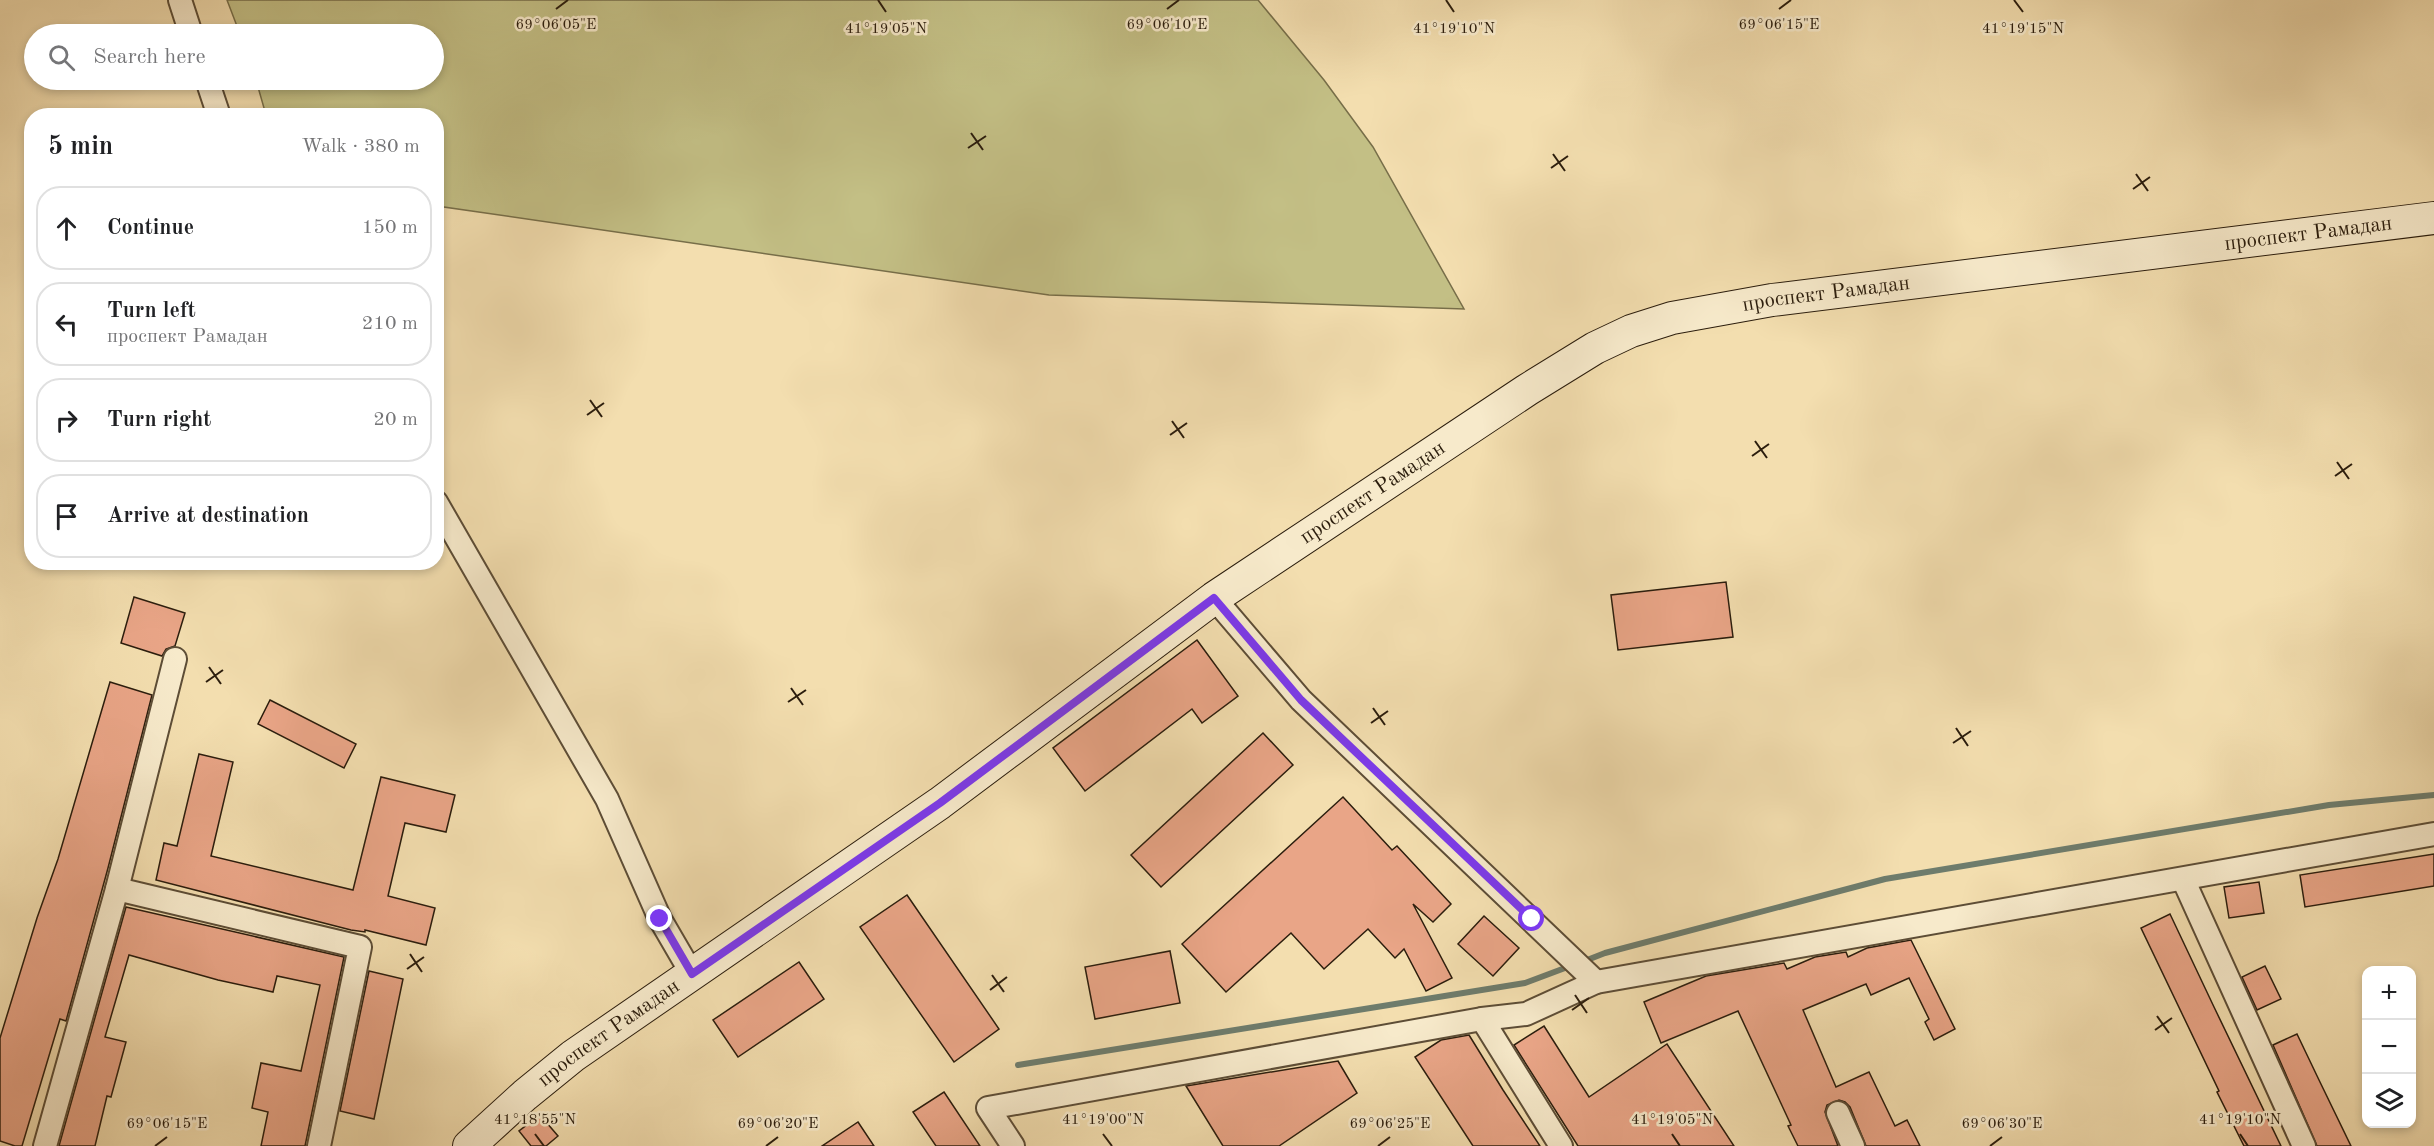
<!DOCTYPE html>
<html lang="en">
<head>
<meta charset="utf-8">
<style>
  body { margin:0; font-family:"Old Standard TT",serif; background:#f6f6f6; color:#202124 }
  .controls { position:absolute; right:18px; bottom:18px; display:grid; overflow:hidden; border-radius:12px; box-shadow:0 3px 9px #0003 }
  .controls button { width:54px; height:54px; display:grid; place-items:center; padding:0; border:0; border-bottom:2px solid #e0e0e0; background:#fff; color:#202124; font:30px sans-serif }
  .stop { position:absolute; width:18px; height:18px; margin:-14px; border:4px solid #7c3aed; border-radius:50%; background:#fff }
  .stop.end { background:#7c3aed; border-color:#fff; box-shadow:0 2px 6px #0008 }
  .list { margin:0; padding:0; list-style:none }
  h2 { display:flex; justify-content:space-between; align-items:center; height:78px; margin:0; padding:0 24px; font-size:26px }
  h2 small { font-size:20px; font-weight:400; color:#757577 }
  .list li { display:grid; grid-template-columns:39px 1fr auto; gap:18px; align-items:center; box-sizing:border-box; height:84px; margin:0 12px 12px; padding:0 12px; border:2px solid #e0e0e0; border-radius:24px }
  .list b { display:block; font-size:22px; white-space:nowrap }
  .list p { margin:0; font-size:20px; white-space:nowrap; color:#757577 }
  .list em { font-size:20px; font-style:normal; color:#757577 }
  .icon { flex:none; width:33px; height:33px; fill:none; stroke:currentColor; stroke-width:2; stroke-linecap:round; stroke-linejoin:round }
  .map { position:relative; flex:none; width:2434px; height:1146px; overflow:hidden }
  .search { position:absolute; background:#fff; box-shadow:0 3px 9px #0003; left:24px; top:24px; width:420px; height:66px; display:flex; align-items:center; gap:15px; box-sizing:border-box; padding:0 21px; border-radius:33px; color:#757577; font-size:22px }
  .panel { position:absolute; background:#fff; box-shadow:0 3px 9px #0003; left:24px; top:108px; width:420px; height:462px; border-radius:24px }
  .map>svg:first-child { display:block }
  .green { fill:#c3bf85; stroke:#776e49; stroke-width:1.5 }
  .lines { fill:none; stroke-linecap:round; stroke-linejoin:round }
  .stream { stroke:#6e7c6c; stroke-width:6 }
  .building { fill:#e9a587; stroke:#2b1d0d; stroke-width:1.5 }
  .minor-casing { stroke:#5d4d36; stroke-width:26 }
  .secondary-casing { stroke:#2b1d0d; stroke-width:34 }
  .minor { stroke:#f7eacb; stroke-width:22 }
  .secondary { stroke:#f7eacb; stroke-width:32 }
  .route { stroke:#7c3aed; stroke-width:8 }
  .ticks { fill:none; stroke:#2b1d0d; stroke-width:2 }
  .labels { text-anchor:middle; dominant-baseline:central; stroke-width:5; stroke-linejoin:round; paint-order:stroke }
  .street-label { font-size:21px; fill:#2b1d0d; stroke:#f7eacb }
  .ticks-label { font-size:15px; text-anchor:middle; fill:#2b1d0d; stroke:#f7eacb; stroke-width:5; stroke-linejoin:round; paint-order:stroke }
</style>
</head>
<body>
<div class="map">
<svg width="2434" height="1146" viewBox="0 0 2434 1146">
  <rect width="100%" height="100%" fill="#f3deaf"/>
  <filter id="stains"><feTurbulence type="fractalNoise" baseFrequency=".00333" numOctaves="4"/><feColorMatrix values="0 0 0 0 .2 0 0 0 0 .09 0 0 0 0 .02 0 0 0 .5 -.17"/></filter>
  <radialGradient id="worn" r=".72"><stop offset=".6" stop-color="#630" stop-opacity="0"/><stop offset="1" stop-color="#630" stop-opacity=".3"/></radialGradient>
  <polygon class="green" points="227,0 1258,0 1324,80 1373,147 1464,309 1049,295 437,206 436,116 266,115 256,80 434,80 434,34 240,34"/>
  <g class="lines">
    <g class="stream">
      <polyline points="1582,962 1605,953 1885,879 2329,805 2434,795"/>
      <polyline points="1018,1065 1525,983 1573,965"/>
    </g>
  </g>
  <g class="building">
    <polygon points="1726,582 1733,637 1618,650 1611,595"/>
    <polygon points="134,597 185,613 175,646 166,649 162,656 121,643"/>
    <polygon points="1197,640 1238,696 1202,723 1192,709 1085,791 1053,748"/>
    <polygon points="110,682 152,695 108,868 66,1021 60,1019 22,1146 15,1146 0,1141 0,1038 37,918 58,859"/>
    <polygon points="270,700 356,744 344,768 258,724"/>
    <polygon points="1263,733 1293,765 1161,887 1131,855"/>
    <polygon points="199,754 233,762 211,856 353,890 381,777 455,795 446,832 405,823 388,896 435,908 426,945 365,930 365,932 351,930 156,880 164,843 177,846"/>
    <polygon points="1343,797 1392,850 1397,846 1451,904 1433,922 1413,904 1452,978 1426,991 1404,949 1395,958 1368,929 1324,969 1291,933 1226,992 1182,944"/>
    <polygon points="2434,854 2434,886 2305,907 2300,875"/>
    <polygon points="2259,882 2264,913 2229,918 2224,887"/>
    <polygon points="907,895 999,1029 954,1062 860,927"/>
    <polygon points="126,907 344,957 305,1146 261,1146 268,1112 252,1108 261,1063 301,1071 320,985 277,976 273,992 218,980 129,955 105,1037 126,1042 111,1097 107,1096 95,1146 59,1146"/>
    <polygon points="2170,914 2214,1007 2281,1146 2244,1146 2217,1092 2219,1091 2141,928"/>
    <polygon points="1484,916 1519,948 1493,976 1458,944"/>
    <polygon points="1911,940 1955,1029 1934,1040 1925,1022 1929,1019 1909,978 1871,995 1866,984 1803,1010 1836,1087 1869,1072 1895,1126 1907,1120 1920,1146 1866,1146 1850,1107 1845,1102 1839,1100 1827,1105 1825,1112 1838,1146 1798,1146 1788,1126 1791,1125 1738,1011 1661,1043 1644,1002 1706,976 1784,963 1787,969 1815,957 1846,952 1848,957 1867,948"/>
    <polygon points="1170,951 1180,1003 1095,1019 1085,967"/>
    <polygon points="799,962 824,999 738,1057 713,1020"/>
    <polygon points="2265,966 2281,999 2257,1010 2242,977"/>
    <polygon points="369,971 403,979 374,1119 340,1111"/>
    <polygon points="1544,1026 1589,1097 1667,1044 1734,1146 1578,1146 1514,1045"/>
    <polygon points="2297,1034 2319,1080 2351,1146 2317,1146 2273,1045"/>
    <polygon points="1469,1035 1503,1090 1540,1146 1473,1146 1415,1057 1441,1040"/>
    <polygon points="1338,1061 1357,1093 1279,1146 1223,1146 1186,1086"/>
    <polygon points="944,1092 980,1146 936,1146 913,1112"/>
    <polygon points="540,1115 558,1136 546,1146 531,1146 519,1131"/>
    <polygon points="858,1122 874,1146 822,1146"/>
  </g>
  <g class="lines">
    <defs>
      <g id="minor">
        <polyline points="180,0 191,34"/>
        <polyline points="207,80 219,116"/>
        <polyline points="436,502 607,799 660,919 692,974"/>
        <polyline points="1214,598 1301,700 1596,982"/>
        <polyline points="2183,879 2304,1146"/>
        <polyline points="117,889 360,947 319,1146"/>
        <polyline points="1482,1019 1561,1146"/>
        <polyline points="1838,1113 1853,1146"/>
        <polyline points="45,1146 117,889 175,659"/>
        <polyline points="1013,1146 988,1108 1482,1019 1526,1014 1596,982 2434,834"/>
      </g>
      <g id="secondary">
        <path id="s1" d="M469,1146L525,1095L573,1056L940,803L1214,598L1527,390L1595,348L1631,331L1672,318L1772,300L2434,218"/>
      </g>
    </defs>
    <use href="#minor" class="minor-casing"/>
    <use href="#secondary" class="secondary-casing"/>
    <use href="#minor" class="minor"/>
    <use href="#secondary" class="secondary"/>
  </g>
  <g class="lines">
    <polyline class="route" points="660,919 692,974 940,803 1214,598 1301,700 1532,919"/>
  </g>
  <path class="ticks" d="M878,0L886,12M1446,0L1454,12M2014,0L2023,12M556,9L568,0M1167,9L1179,0M1779,9L1791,0M971,133L983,150M968,148L986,136M1553,154L1565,171M1551,168L1568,156M2136,174L2148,191M2133,189L2150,177M590,400L602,417M587,415L604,403M1172,421L1184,438M1170,435L1187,423M1755,441L1767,458M1752,456L1769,444M2337,462L2349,479M2335,476L2352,464M209,667L221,684M206,682L223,670M791,688L803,705M788,702L806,690M1373,708L1385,725M1371,723L1388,711M1956,728L1968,746M1953,743L1971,731M410,954L422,972M407,969L424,957M992,975L1004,992M990,990L1007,977M1575,995L1587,1013M1572,1010L1589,998M2157,1016L2169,1033M2155,1030L2172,1018M535,1134L544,1146M1103,1134L1112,1146M1672,1134L1680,1146M2240,1134L2248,1146M155,1146L167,1137M766,1146L778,1137M1378,1146L1390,1137M1990,1146L2002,1137"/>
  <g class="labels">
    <g class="street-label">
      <text stroke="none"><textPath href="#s1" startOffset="2106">проспект Рамадан</textPath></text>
      <text stroke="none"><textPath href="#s1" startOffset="1620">проспект Рамадан</textPath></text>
      <text stroke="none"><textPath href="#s1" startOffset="1116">проспект Рамадан</textPath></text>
      <text stroke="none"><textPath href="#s1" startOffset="180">проспект Рамадан</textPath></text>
    </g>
  </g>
  <g class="ticks-label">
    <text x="556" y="29">69°06'05"E</text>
    <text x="1167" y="29">69°06'10"E</text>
    <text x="1779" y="29">69°06'15"E</text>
    <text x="886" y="33">41°19'05"N</text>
    <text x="1454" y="33">41°19'10"N</text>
    <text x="2023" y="33">41°19'15"N</text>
    <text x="535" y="1124">41°18'55"N</text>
    <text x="1103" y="1124">41°19'00"N</text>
    <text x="1672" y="1124">41°19'05"N</text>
    <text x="2240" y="1124">41°19'10"N</text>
    <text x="167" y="1128">69°06'15"E</text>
    <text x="778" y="1128">69°06'20"E</text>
    <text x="1390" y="1128">69°06'25"E</text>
    <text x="2002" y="1128">69°06'30"E</text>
  </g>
  <rect width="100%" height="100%" filter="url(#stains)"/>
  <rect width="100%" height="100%" fill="url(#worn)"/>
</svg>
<div class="controls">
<button>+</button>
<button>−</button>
<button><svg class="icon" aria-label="layers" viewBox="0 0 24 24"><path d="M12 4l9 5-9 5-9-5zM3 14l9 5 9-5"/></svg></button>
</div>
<div class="stop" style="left:1532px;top:919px"></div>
<div class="stop end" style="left:660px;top:919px"></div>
<div class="search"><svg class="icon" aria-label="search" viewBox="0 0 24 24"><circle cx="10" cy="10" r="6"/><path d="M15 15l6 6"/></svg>Search here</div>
<section class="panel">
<h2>5 min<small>Walk · 380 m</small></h2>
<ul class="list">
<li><svg class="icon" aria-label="ahead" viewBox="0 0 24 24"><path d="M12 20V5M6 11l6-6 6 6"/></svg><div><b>Continue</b></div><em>150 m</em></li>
<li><svg class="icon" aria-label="left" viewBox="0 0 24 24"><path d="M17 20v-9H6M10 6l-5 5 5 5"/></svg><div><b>Turn left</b><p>проспект Рамадан</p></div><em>210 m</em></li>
<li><svg class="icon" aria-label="right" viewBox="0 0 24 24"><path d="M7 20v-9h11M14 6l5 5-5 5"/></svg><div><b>Turn right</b></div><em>20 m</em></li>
<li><svg class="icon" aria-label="arrive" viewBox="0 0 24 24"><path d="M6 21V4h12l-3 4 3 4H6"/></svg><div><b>Arrive at destination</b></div></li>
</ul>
</section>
</div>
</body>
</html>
